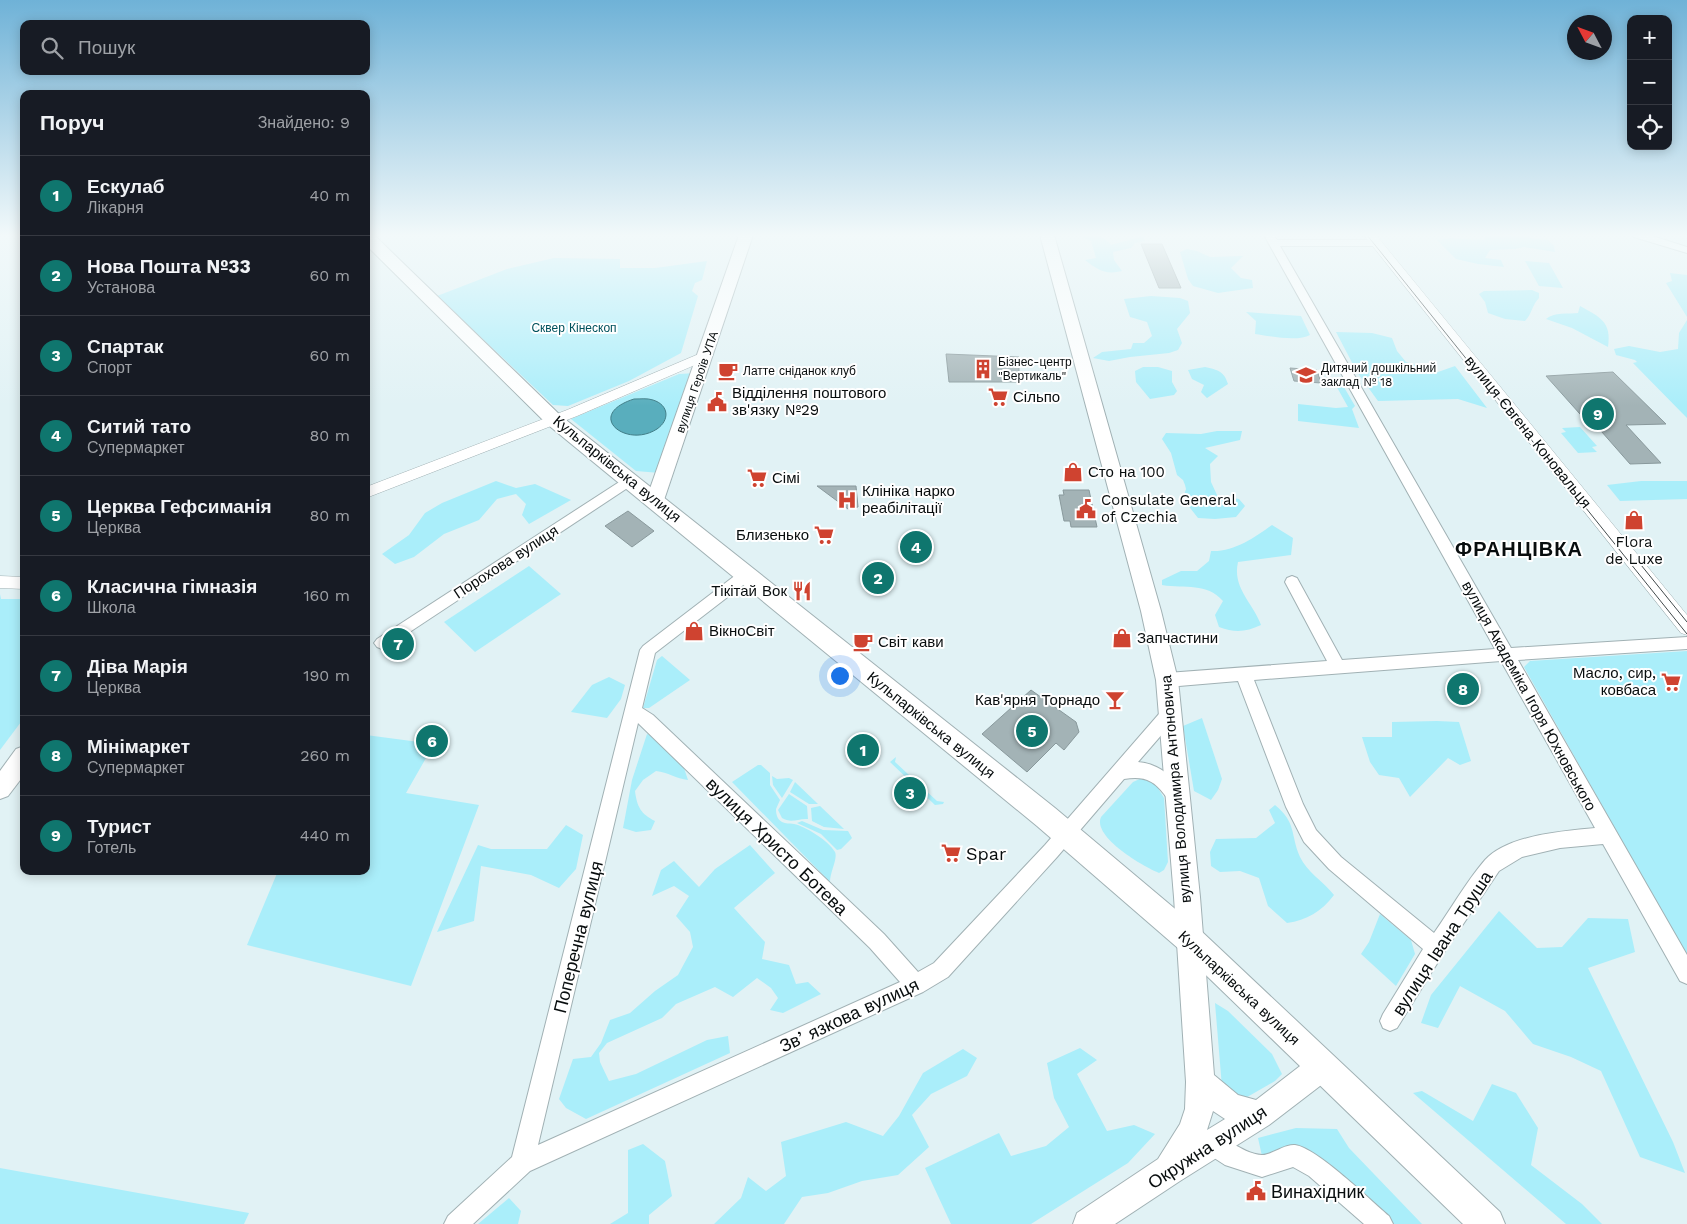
<!DOCTYPE html>
<html lang="uk">
<head>
<meta charset="utf-8">
<style>
  body { margin:0; font-family:"Work Sans",sans-serif; background:#20242c; color:#f1f3f6 }
  .controls { position:absolute; right:15px; top:15px; display:grid; overflow:hidden; border-radius:10px; box-shadow:0 2px 12px #0003 }
  .controls button { width:45px; height:45px; display:grid; place-items:center; padding:0; border:0; border-bottom:1px solid #363941; background:#171b24; color:#f1f3f6; font:25px sans-serif }
  .compass { position:absolute; left:1567px; top:15px; width:45px; height:45px; border-radius:50%; background:#171b24; box-shadow:0 2px 12px #0003; rotate:311deg }
  .you { position:absolute; left:839px; top:675px; width:18px; height:18px; margin:-12px; border:4px solid #fff; border-radius:50%; background:#1a73e8; box-shadow:0 0 0 8px #1a73e833 }
  .badge { display:grid; place-items:center; width:32px; height:32px; border-radius:50%; background:#0f766e; color:#fff; font-size:16px; font-weight:700 }
  .pin { position:absolute; translate:-50% -50%; border:2px solid #fff; box-shadow:0 1px 5px #0006 }
  .list { margin:0; padding:0; list-style:none }
  h2 { display:flex; justify-content:space-between; align-items:center; height:65px; margin:0; padding:0 20px; font-size:21px }
  h2 small { font-size:16px; font-weight:400; color:#9ea1a6 }
  .list li { display:grid; grid-template-columns:32px 1fr auto; gap:15px; align-items:center; box-sizing:border-box; height:80px; padding:0 20px; border-top:1px solid #363941 }
  .list b { display:block; font-size:19px; white-space:nowrap }
  .list p { margin:0; font-size:16px; white-space:nowrap; color:#9ea1a6 }
  .list em { font-size:16px; font-style:normal; color:#9ea1a6 }
  .icon { flex:none; width:28px; height:28px; fill:none; stroke:currentColor; stroke-width:2; stroke-linecap:round; stroke-linejoin:round }
  .map { position:relative; flex:none; width:1687px; height:1224px; overflow:hidden }
  .search { position:absolute; background:#171b24; box-shadow:0 2px 12px #0003; left:20px; top:20px; width:350px; height:55px; display:flex; align-items:center; gap:12px; box-sizing:border-box; padding:0 18px; border-radius:10px; color:#9ea1a6; font-size:19px }
  .panel { position:absolute; background:#171b24; box-shadow:0 2px 12px #0003; left:20px; top:90px; width:350px; height:785px; border-radius:10px }
  .map>svg:first-child { display:block }
  .green { fill:#aaeefa }
  .water { fill:#59aebd; stroke:#417e88 }
  .building { fill:#a3b3b6; stroke:#89999c }
  .lines { fill:none; stroke-linecap:round; stroke-linejoin:round }
  .minor-casing { stroke:#a1b1b4; stroke-width:2 }
  .tertiary-casing { stroke:#a1b1b4; stroke-width:1 }
  .secondary-casing { stroke:#a1b1b4; stroke-width:2 }
  .primary-casing { stroke:#a1b1b4; stroke-width:2 }
  .minor { fill:#fff; fill-rule:evenodd }
  .tertiary { fill:#fff; fill-rule:evenodd }
  .secondary { fill:#fff; fill-rule:evenodd }
  .primary { fill:#fff; fill-rule:evenodd }
  .tram { stroke:#434b4d; stroke-width:1 }
  .labels { text-anchor:middle; dominant-baseline:central; stroke-width:4; stroke-linejoin:round; paint-order:stroke }
  .far-park-label { font-size:12px; fill:#00515c; stroke:#fff }
  .far-poi-label { font-size:12px; fill:#080d0e; stroke:#fff; text-anchor:start }
  .far-street-label { font-size:12px; fill:#080d0e; stroke:#fff }
  .poi-label { font-size:15px; fill:#080d0e; stroke:#fff; text-anchor:start }
  .street-label { font-size:15px; fill:#080d0e; stroke:#fff }
  .near-street-label { font-size:18px; fill:#080d0e; stroke:#fff }
  .near-poi-label { font-size:18px; fill:#080d0e; stroke:#fff; text-anchor:start }
  .district-label { font-size:20px; font-weight:bold; letter-spacing:1px; fill:#080d0e; stroke:#fff }
</style>
</head>
<body>
<div class="map">
<svg width="1687" height="1224" viewBox="0 0 1687 1224">
  <rect width="100%" height="100%" fill="#e1f2f5"/>
  <g class="green">
    <path d="M1077,235C1089,235 1104,233 1111,245L1143,236L1145,241L1135,243L1131,248L1113,252L1114,260L1122,271C1105,275 1098,270 1085,260L1096,258L1091,241Z"/>
    <polygon points="1486,235 1528,235 1531,238 1548,240 1554,246 1555,252 1524,247 1515,249 1490,250 1485,258 1501,260 1504,267 1478,264 1456,259 1437,240 1450,238 1484,240"/>
    <polygon points="1187,249 1197,251 1210,257 1243,256 1231,268 1241,278 1252,280 1253,288 1218,293 1193,286 1188,279 1180,252"/>
    <polygon points="554,258 620,259 620,268 655,268 707,261 702,280 695,283 692,291 698,296 681,353 629,381 568,406 553,405 437,296 507,269"/>
    <polygon points="1525,261 1549,263 1563,288 1539,286"/>
    <polygon points="1670,273 1687,275 1687,317 1666,283 1672,281"/>
    <path d="M1532,290L1539,293V298C1532,305 1532,314 1525,321L1505,319L1488,313L1485,302L1479,294L1484,291Z"/>
    <polygon points="1151,296 1180,298 1188,301 1190,313 1177,329 1182,343 1178,350 1169,353 1130,357 1109,361 1093,358 1102,352 1131,349 1133,343 1144,343 1152,336 1147,322 1130,317 1124,299"/>
    <path d="M1580,306C1600,317 1612,322 1608,347L1572,328L1546,319C1554,312 1568,314 1578,313Z"/>
    <path d="M1246,312L1301,316L1310,335C1298,342 1269,336 1255,334L1256,321Z"/>
    <polygon points="1687,320 1687,418 1633,363 1637,362 1635,360 1616,355 1614,349 1629,346 1660,352 1678,349 1679,333"/>
    <polygon points="1336,332 1372,333 1392,338 1397,351 1406,362 1438,372 1455,366 1487,408 1458,399 1378,401 1357,372"/>
    <polygon points="1143,367 1158,367 1172,371 1172,382 1177,391 1174,395 1150,399 1136,382 1135,371"/>
    <path d="M1205,367C1218,370 1224,371 1228,384L1207,398L1201,392L1204,385L1192,379L1188,370Z"/>
    <polygon points="696,373 660,473 636,471 571,419 679,374"/>
    <polygon points="1334,382 1341,382 1355,406 1352,409 1359,428 1298,421 1298,404 1336,408 1348,407"/>
    <polygon points="1580,427 1597,446 1592,447 1597,452 1578,453 1561,433 1566,432 1562,428"/>
    <polygon points="1217,431 1242,431 1240,440 1205,448 1218,456 1210,464 1211,482 1217,495 1239,499 1245,506 1236,517 1215,519 1198,518 1187,504 1184,495 1186,489 1185,485 1183,480 1177,475 1171,453 1162,439 1166,433 1201,434"/>
    <polygon points="496,481 516,488 535,484 571,500 529,524 522,515 526,504 516,494 497,499 479,520 444,534 414,557 395,564 382,554 409,535 425,513 442,503"/>
    <polygon points="1641,481 1687,481 1687,499 1620,501 1607,485"/>
    <path d="M1272,525L1293,538L1291,555L1238,562C1232,588 1253,603 1261,625C1246,632 1235,633 1219,627L1215,615L1223,601C1206,582 1186,589 1162,585V580L1181,571H1197L1209,561L1211,551C1234,552 1254,538 1272,525Z"/>
    <polygon points="529,566 561,594 475,652 444,622"/>
    <polygon points="0,594 1,599 24,599 24,718 0,750"/>
    <polygon points="1687,651 1687,956 1524,667 1530,661"/>
    <polygon points="662,656 690,680 649,708 643,708 657,660"/>
    <polygon points="609,677 625,685 621,699 607,718 571,712 592,685"/>
    <polygon points="1202,718 1222,779 1218,790 1211,800 1194,791 1183,726"/>
    <polygon points="1437,721 1459,722 1471,761 1460,765 1448,758 1410,797 1399,778 1379,775 1370,762 1362,737 1392,737 1392,722"/>
    <path d="M647,734L660,738L684,768L688,780C676,779 668,772 656,771L643,780L635,791C637,807 641,814 655,821L651,830L636,832L623,828L632,780Z"/>
    <polygon points="366,735 434,744 406,793 479,805 411,986 247,945 278,871 366,871"/>
    <polygon points="896,757 895,762 937,801 944,802 943,804 935,805 890,762"/>
    <path d="M758,765H761L770,773V785L780,800L776,809C776,814 777,819 782,822C786,824 789,823 794,824C805,826 829,841 835,852C838,858 830,872 830,882L732,782Z"/>
    <polygon points="772,776 777,779 789,778 793,780 782,798 773,785"/>
    <path d="M1142,778L1155,783L1164,798L1168,862L1164,870L1159,873C1144,867 1092,837 1101,817L1133,782Z"/>
    <polygon points="795,782 818,804 809,804 790,792"/>
    <path d="M789,794L807,806L808,819C798,818 792,824 782,818L778,810Z"/>
    <path d="M1275,805C1297,823 1290,834 1300,857C1307,872 1323,881 1334,895C1321,912 1307,920 1287,923L1268,906L1259,878L1240,871L1220,872L1211,866L1210,852L1216,839L1256,838L1275,823L1269,810Z"/>
    <polygon points="820,806 844,829 824,827 812,821 811,808"/>
    <polygon points="802,821 823,830 848,831 852,838 841,849 837,850 821,834 797,823"/>
    <polygon points="566,825 583,835 576,869 559,888 531,875 481,866 474,921 437,932 478,845 491,849 547,849"/>
    <polygon points="750,845 775,873 734,908 765,942 762,959 789,965 796,984 808,982 821,994 783,1013 770,1010 778,998 771,988 757,978 733,997 715,987 676,1004 662,1018 607,1043 599,1053 600,1062 609,1081 636,1074 707,1040 728,1036 730,1053 586,1119 566,1108 559,1099 573,1059 591,1057 601,1043 610,1020 630,1013 655,991 678,975 693,947 690,932 676,916 689,896 674,886 652,896 661,870 674,861 699,887 715,869"/>
    <polygon points="1499,911 1537,948 1562,947 1588,918 1628,919 1635,952 1588,968 1673,1142 1685,1173 1640,1157 1601,1071 1571,1057 1533,1044 1505,1011 1460,986 1438,1028 1421,1023 1431,995"/>
    <polygon points="1380,914 1411,940 1415,954 1396,986 1361,954 1369,942"/>
    <polygon points="1215,1003 1228,1011 1272,1054 1282,1074 1275,1081 1242,1100 1222,1087"/>
    <polygon points="1080,1048 1097,1060 1077,1074 1107,1131 1134,1125 1155,1134 1128,1163 1031,1224 951,1224 925,1168 999,1133 1011,1156 1046,1146 1069,1127 1054,1098 1047,1063"/>
    <polygon points="963,1049 977,1058 967,1076 931,1094 912,1115 929,1147 898,1175 862,1181 828,1193 802,1197 784,1224 714,1224 741,1198 748,1177 766,1191 786,1176 781,1142 846,1122 883,1136 899,1116 923,1073"/>
    <polygon points="1492,1084 1516,1093 1538,1128 1531,1165 1582,1204 1602,1224 1566,1224 1413,1093 1422,1091 1473,1121"/>
    <polygon points="1296,1128 1337,1129 1349,1148 1422,1224 1372,1224 1317,1168 1262,1156 1258,1138"/>
    <polygon points="643,1144 665,1161 672,1196 649,1215 649,1224 610,1224 628,1213 628,1150"/>
    <polygon points="0,1168 249,1213 244,1224 0,1224"/>
    <polygon points="509,1198 521,1211 518,1224 478,1224"/>
  </g>
  <path class="water" d="M634,399C641,399 647,398 653,400C669,405 670,420 657,429C626,449 584,415 634,399Z"/>
  <g class="building">
    <polygon points="1141,244 1162,244 1181,288 1159,288"/>
    <polygon points="946,354 1019,357 1019,382 949,382"/>
    <polygon points="1290,368 1317,370 1321,383 1294,381"/>
    <polygon points="1613,372 1666,424 1626,425 1661,463 1630,464 1594,423 1588,423 1546,376"/>
    <polygon points="817,486 856,486 858,507 848,509"/>
    <polygon points="1063,490 1089,490 1097,527 1071,527 1070,521 1064,521 1059,495 1064,495"/>
    <polygon points="628,511 654,531 632,547 605,526"/>
    <polygon points="1031,690 1076,722 1079,732 1064,750 1056,743 1027,772 982,734"/>
  </g>
  <g class="lines">
    <defs>
      <g id="minor">
        <path d="M1264,235H1274L1277,240H1376L1381,243L1376,246H1280L1511,648L1687,637V649L1518,660L1687,955V984L1680,981L1603,844L1560,848L1522,857L1499,871L1443,954L1397,1028L1390,1031L1383,1028L1380,1021L1383,1014L1423,949L1329,869L1304,842L1286,807L1238,681L1167,687L1161,685L1159,680L1161,675L1167,673L1327,661L1285,582L1287,578L1292,576L1297,578L1342,660L1495,649ZM1501,661L1595,828C1563,831 1508,835 1485,860C1466,882 1451,909 1434,933L1341,857L1316,830L1303,804L1254,680Z"/>
        <polygon points="1633,235 1649,235 1687,247 1687,253 1634,237"/>
        <polygon points="630,475 635,477 637,480 635,483 387,647 382,649 377,647 374,643 377,639"/>
        <path d="M746,570L751,571L753,575L751,579L655,653L642,708L653,715L884,934L918,972L934,963L1045,845L1165,707L1171,705L1177,707L1179,712L1177,717L1138,762C1160,764 1176,778 1185,797L1182,803L1176,805C1170,802 1168,799 1164,794C1153,779 1142,776 1124,779L1057,857L948,977L923,992L530,1171L473,1224H444L448,1216L512,1157L640,650L643,646L741,571ZM638,723L870,948L900,982L538,1145Z"/>
        <path d="M1213,1133C1229,1139 1244,1154 1262,1155C1272,1155 1284,1144 1295,1145C1317,1148 1370,1200 1389,1216L1393,1224H1364L1309,1176L1293,1167L1262,1177L1225,1165L1205,1152L1202,1144L1205,1136Z"/>
      </g>
      <g id="tertiary">
        <polygon points="1364,235 1376,235 1687,615 1687,635 1681,633"/>
        <polygon points="706,351 711,352 713,355 711,358 577,416 366,498 366,487 567,410"/>
        <polygon points="0,576 24,577 24,589 0,588"/>
      </g>
      <g id="secondary">
        <polygon points="739,235 753,235 664,500 661,504 655,506 649,504 646,500"/>
        <path d="M1040,235H1054L1161,611L1178,680L1200,897L1214,1075L1238,1095L1256,1100L1313,1056L1323,1052L1333,1056L1337,1066L1333,1076L1269,1125L1180,1181L1115,1224H1073L1077,1213L1158,1159L1180,1124L1185,1109L1186,1082L1174,897L1156,680L1141,611ZM1213,1111L1225,1119L1207,1130Z"/>
        <polygon points="24,746 24,775 8,796 0,799 0,771 16,749"/>
      </g>
      <polygon id="primary" points="366,235 374,235 561,416 1055,808 1199,929 1500,1212 1505,1224 1463,1224 1179,949 1037,826 547,424 366,245"/>
    </defs>
    <use href="#minor" class="minor-casing"/>
    <use href="#tertiary" class="tertiary-casing"/>
    <use href="#secondary" class="secondary-casing"/>
    <use href="#primary" class="primary-casing"/>
    <use href="#minor" class="minor"/>
    <use href="#tertiary" class="tertiary"/>
    <use href="#secondary" class="secondary"/>
    <use href="#primary" class="primary"/>
    <g class="tram">
      <polyline points="1367,235 1687,634"/>
      <polyline points="1637,560 1687,622"/>
    </g>
  </g>
  <linearGradient id="sky" x2="0" y2="1"><stop stop-color="#6fb2d7"/><stop offset="0.58" stop-color="#f2f9fa"/><stop offset="1" stop-color="#f2f9fa" stop-opacity="0"/></linearGradient>
  <rect width="1687" height="406" fill="url(#sky)"/>
  <defs>
    <symbol id="building-bare" viewBox="-9 -9 18 18"><path d="M-4-6H4V6H1V3H-1V6H-4ZM-2.5-4.3h1.7v1.8h-1.7ZM.8-4.3h1.7v1.8H.8ZM-2.5-1h1.7V.8h-1.7ZM.8-1h1.7V.8H.8Z" fill="#cf4330" stroke="#fff" stroke-width="2.5" paint-order="stroke"/></symbol>
    <symbol id="cafe-bare" viewBox="-9 -9 18 18"><path d="M-5.5-4.5H6V0H3Q3 3.5 0 3.5H-2.5Q-5.5 3.5-5.5 0ZM3-3.2v2h1.7v-2ZM-6 4.5H4V6H-6Z" fill="#cf4330" stroke="#fff" stroke-width="2.5" paint-order="stroke"/></symbol>
    <symbol id="school-bare" viewBox="-9 -9 18 18"><path d="M0-5L7-2L0 1L-7-2ZM-4 1L0 2.5L4 1V4Q0 6-4 4Z" fill="#cf4330" stroke="#fff" stroke-width="2.5" paint-order="stroke"/></symbol>
    <symbol id="supermarket-bare" viewBox="-9 -9 18 18"><path d="M-6-5.5h2.5l.6 2H6L4.5 2H-2.5L-4.4-4H-6ZM-1.5 3.2a1.3 1.3 0 1 0 .1 0ZM3 3.2a1.3 1.3 0 1 0 .1 0Z" fill="#cf4330" stroke="#fff" stroke-width="2.5" paint-order="stroke"/></symbol>
    <symbol id="civic-bare" viewBox="-9 -9 18 18"><path d="M-.6-6.5H3V-4.5H.6V-3L4-1V1h2V6H-6V1h2V-1L-.6-3ZM-1.2 2.5V6h2.4V2.5Z" fill="#cf4330" stroke="#fff" stroke-width="2.5" paint-order="stroke"/></symbol>
    <symbol id="shop-bare" viewBox="-9 -9 18 18"><path d="M-5-2.5h2.3a2.7 3.5 0 0 1 5.4 0H5L5.5 6h-11ZM-1.5-2.5h3a1.5 2.3 0 0 0-3 0Z" fill="#cf4330" stroke="#fff" stroke-width="2.5" paint-order="stroke"/></symbol>
    <symbol id="hospital-bare" viewBox="-9 -9 18 18"><path d="M-5-5h3v3.5h4V-5h3V5h-3V1.5h-4V5h-3Z" fill="#cf4330" stroke="#fff" stroke-width="2.5" paint-order="stroke"/></symbol>
    <symbol id="restaurant-bare" viewBox="-9 -9 18 18"><path d="M-5-6h1v4h1v-4h1v4h1v-4h1v5L-1.5 .5V6h-2V.5L-5-1ZM5-6V6H3V1.5H1.5Q1.5-4 5-6Z" fill="#cf4330" stroke="#fff" stroke-width="2.5" paint-order="stroke"/></symbol>
    <symbol id="bar-bare" viewBox="-9 -9 18 18"><path d="M-6-5H6L.8 .8V4.5H3.5V6h-7V4.5H-.8V.8Z" fill="#cf4330" stroke="#fff" stroke-width="2.5" paint-order="stroke"/></symbol>
  </defs>
  <g fill-rule="evenodd">
    <use href="#building-bare" x="969" y="355" width="28" height="28"/>
    <use href="#cafe-bare" x="714" y="357" width="28" height="28"/>
    <use href="#school-bare" x="1292" y="361" width="28" height="28"/>
    <use href="#supermarket-bare" x="984" y="383" width="28" height="28"/>
    <use href="#civic-bare" x="703" y="388" width="28" height="28"/>
    <use href="#shop-bare" x="1059" y="458" width="28" height="28"/>
    <use href="#supermarket-bare" x="743" y="464" width="28" height="28"/>
    <use href="#hospital-bare" x="833" y="486" width="28" height="28"/>
    <use href="#civic-bare" x="1072" y="495" width="28" height="28"/>
    <use href="#shop-bare" x="1620" y="506" width="28" height="28"/>
    <use href="#supermarket-bare" x="810" y="521" width="28" height="28"/>
    <use href="#restaurant-bare" x="788" y="577" width="28" height="28"/>
    <use href="#shop-bare" x="680" y="617" width="28" height="28"/>
    <use href="#shop-bare" x="1108" y="624" width="28" height="28"/>
    <use href="#cafe-bare" x="849" y="628" width="28" height="28"/>
    <use href="#supermarket-bare" x="1657" y="668" width="28" height="28"/>
    <use href="#bar-bare" x="1101" y="686" width="28" height="28"/>
    <use href="#supermarket-bare" x="937" y="839" width="28" height="28"/>
    <use href="#civic-bare" x="1242" y="1177" width="28" height="28"/>
  </g>
  <g class="labels">
    <g class="far-park-label">
      <text x="574" y="328">Сквер Кінескоп</text>
    </g>
    <g class="far-poi-label">
      <text x="998" y="362">Бізнес-центр<tspan x="998" dy="14">"Вертикаль"</tspan></text>
      <text x="1321" y="368">Дитячий дошкільний<tspan x="1321" dy="14">заклад № 18</tspan></text>
      <text x="743" y="371">Латте сніданок клуб</text>
    </g>
    <g class="far-street-label">
      <text transform="translate(697 382) rotate(-71)">вулиця Героїв УПА</text>
    </g>
    <g class="poi-label">
      <text x="732" y="393">Відділення поштового<tspan x="732" dy="17">зв'язку №29</tspan></text>
      <text x="1013" y="397">Сільпо</text>
      <text x="1088" y="472">Сто на 100</text>
      <text x="772" y="478">Сімі</text>
      <text x="862" y="491">Клініка нарко<tspan x="862" dy="17">реабілітації</tspan></text>
      <text x="1101" y="500">Consulate General<tspan x="1101" dy="17">of Czechia</tspan></text>
      <text x="809" y="535" text-anchor="end">Близенько</text>
      <text x="1634" y="542" text-anchor="middle">Flora<tspan x="1634" dy="17">de Luxe</tspan></text>
      <text x="787" y="591" text-anchor="end">Тікітай Вок</text>
      <text x="709" y="631">ВікноСвіт</text>
      <text x="1137" y="638">Запчастини</text>
      <text x="878" y="642">Світ кави</text>
      <text x="1656" y="673" text-anchor="end">Масло, сир,<tspan x="1656" dy="17">ковбаса</tspan></text>
      <text x="1100" y="700" text-anchor="end">Кав'ярня Торнадо</text>
    </g>
    <g class="street-label">
      <text transform="translate(1528 432) rotate(51)">вулиця Євгена Коновальця</text>
      <text transform="translate(617 469) rotate(39)">Кульпарківська вулиця</text>
      <text transform="translate(506 562) rotate(-33)">Порохова вулиця</text>
      <text transform="translate(1529 696) rotate(61)">вулиця Академіка Ігоря Юхновського</text>
      <text transform="translate(931 725) rotate(39)">Кульпарківська вулиця</text>
      <text transform="translate(1176 789) rotate(-95)">вулиця Володимира Антоновича</text>
      <text transform="translate(1239 988) rotate(43)">Кульпарківська вулиця</text>
    </g>
    <g class="near-street-label">
      <text transform="translate(777 846) rotate(44)">вулиця Христо Ботева</text>
      <text transform="translate(578 937) rotate(-76)">Поперечна вулиця</text>
      <text transform="translate(1442 943) rotate(-57)">вулиця Івана Труша</text>
      <text transform="translate(849 1015) rotate(-25)">Звʼязкова вулиця</text>
      <text transform="translate(1207 1147) rotate(-33)">Окружна вулиця</text>
    </g>
    <g class="near-poi-label">
      <text x="966" y="853">Spar</text>
      <text x="1271" y="1191">Винахідник</text>
    </g>
    <g class="district-label">
      <text x="1519" y="549">ФРАНЦІВКА</text>
    </g>
  </g>
</svg>
<div class="controls">
<button>+</button>
<button>−</button>
<button><svg class="icon" aria-label="locate" viewBox="0 0 24 24"><circle cx="12" cy="12" r="6"/><path d="M12 2v4M12 18v4M2 12h4M18 12h4"/></svg></button>
</div>
<svg class="compass" viewBox="-18 -18 36 36"><path d="M0-13l5 13h-10z" fill="#e53935"/><path d="M0 13l5-13h-10z" fill="#9ea1a6"/></svg>
<div class="you"></div>
<div class="pin badge" style="left:863px;top:750px">1</div>
<div class="pin badge" style="left:878px;top:578px">2</div>
<div class="pin badge" style="left:910px;top:793px">3</div>
<div class="pin badge" style="left:916px;top:547px">4</div>
<div class="pin badge" style="left:1032px;top:731px">5</div>
<div class="pin badge" style="left:432px;top:741px">6</div>
<div class="pin badge" style="left:398px;top:644px">7</div>
<div class="pin badge" style="left:1463px;top:689px">8</div>
<div class="pin badge" style="left:1598px;top:414px">9</div>
<div class="search"><svg class="icon" aria-label="search" viewBox="0 0 24 24"><circle cx="10" cy="10" r="6"/><path d="M15 15l6 6"/></svg>Пошук</div>
<section class="panel">
<h2>Поруч<small>Знайдено: 9</small></h2>
<ul class="list">
<li><span class="badge">1</span><div><b>Ескулаб</b><p>Лікарня</p></div><em>40 m</em></li>
<li><span class="badge">2</span><div><b>Нова Пошта №33</b><p>Установа</p></div><em>60 m</em></li>
<li><span class="badge">3</span><div><b>Спартак</b><p>Спорт</p></div><em>60 m</em></li>
<li><span class="badge">4</span><div><b>Ситий тато</b><p>Супермаркет</p></div><em>80 m</em></li>
<li><span class="badge">5</span><div><b>Церква Гефсиманія</b><p>Церква</p></div><em>80 m</em></li>
<li><span class="badge">6</span><div><b>Класична гімназія</b><p>Школа</p></div><em>160 m</em></li>
<li><span class="badge">7</span><div><b>Діва Марія</b><p>Церква</p></div><em>190 m</em></li>
<li><span class="badge">8</span><div><b>Мінімаркет</b><p>Супермаркет</p></div><em>260 m</em></li>
<li><span class="badge">9</span><div><b>Турист</b><p>Готель</p></div><em>440 m</em></li>
</ul>
</section>
</div>
</body>
</html>
